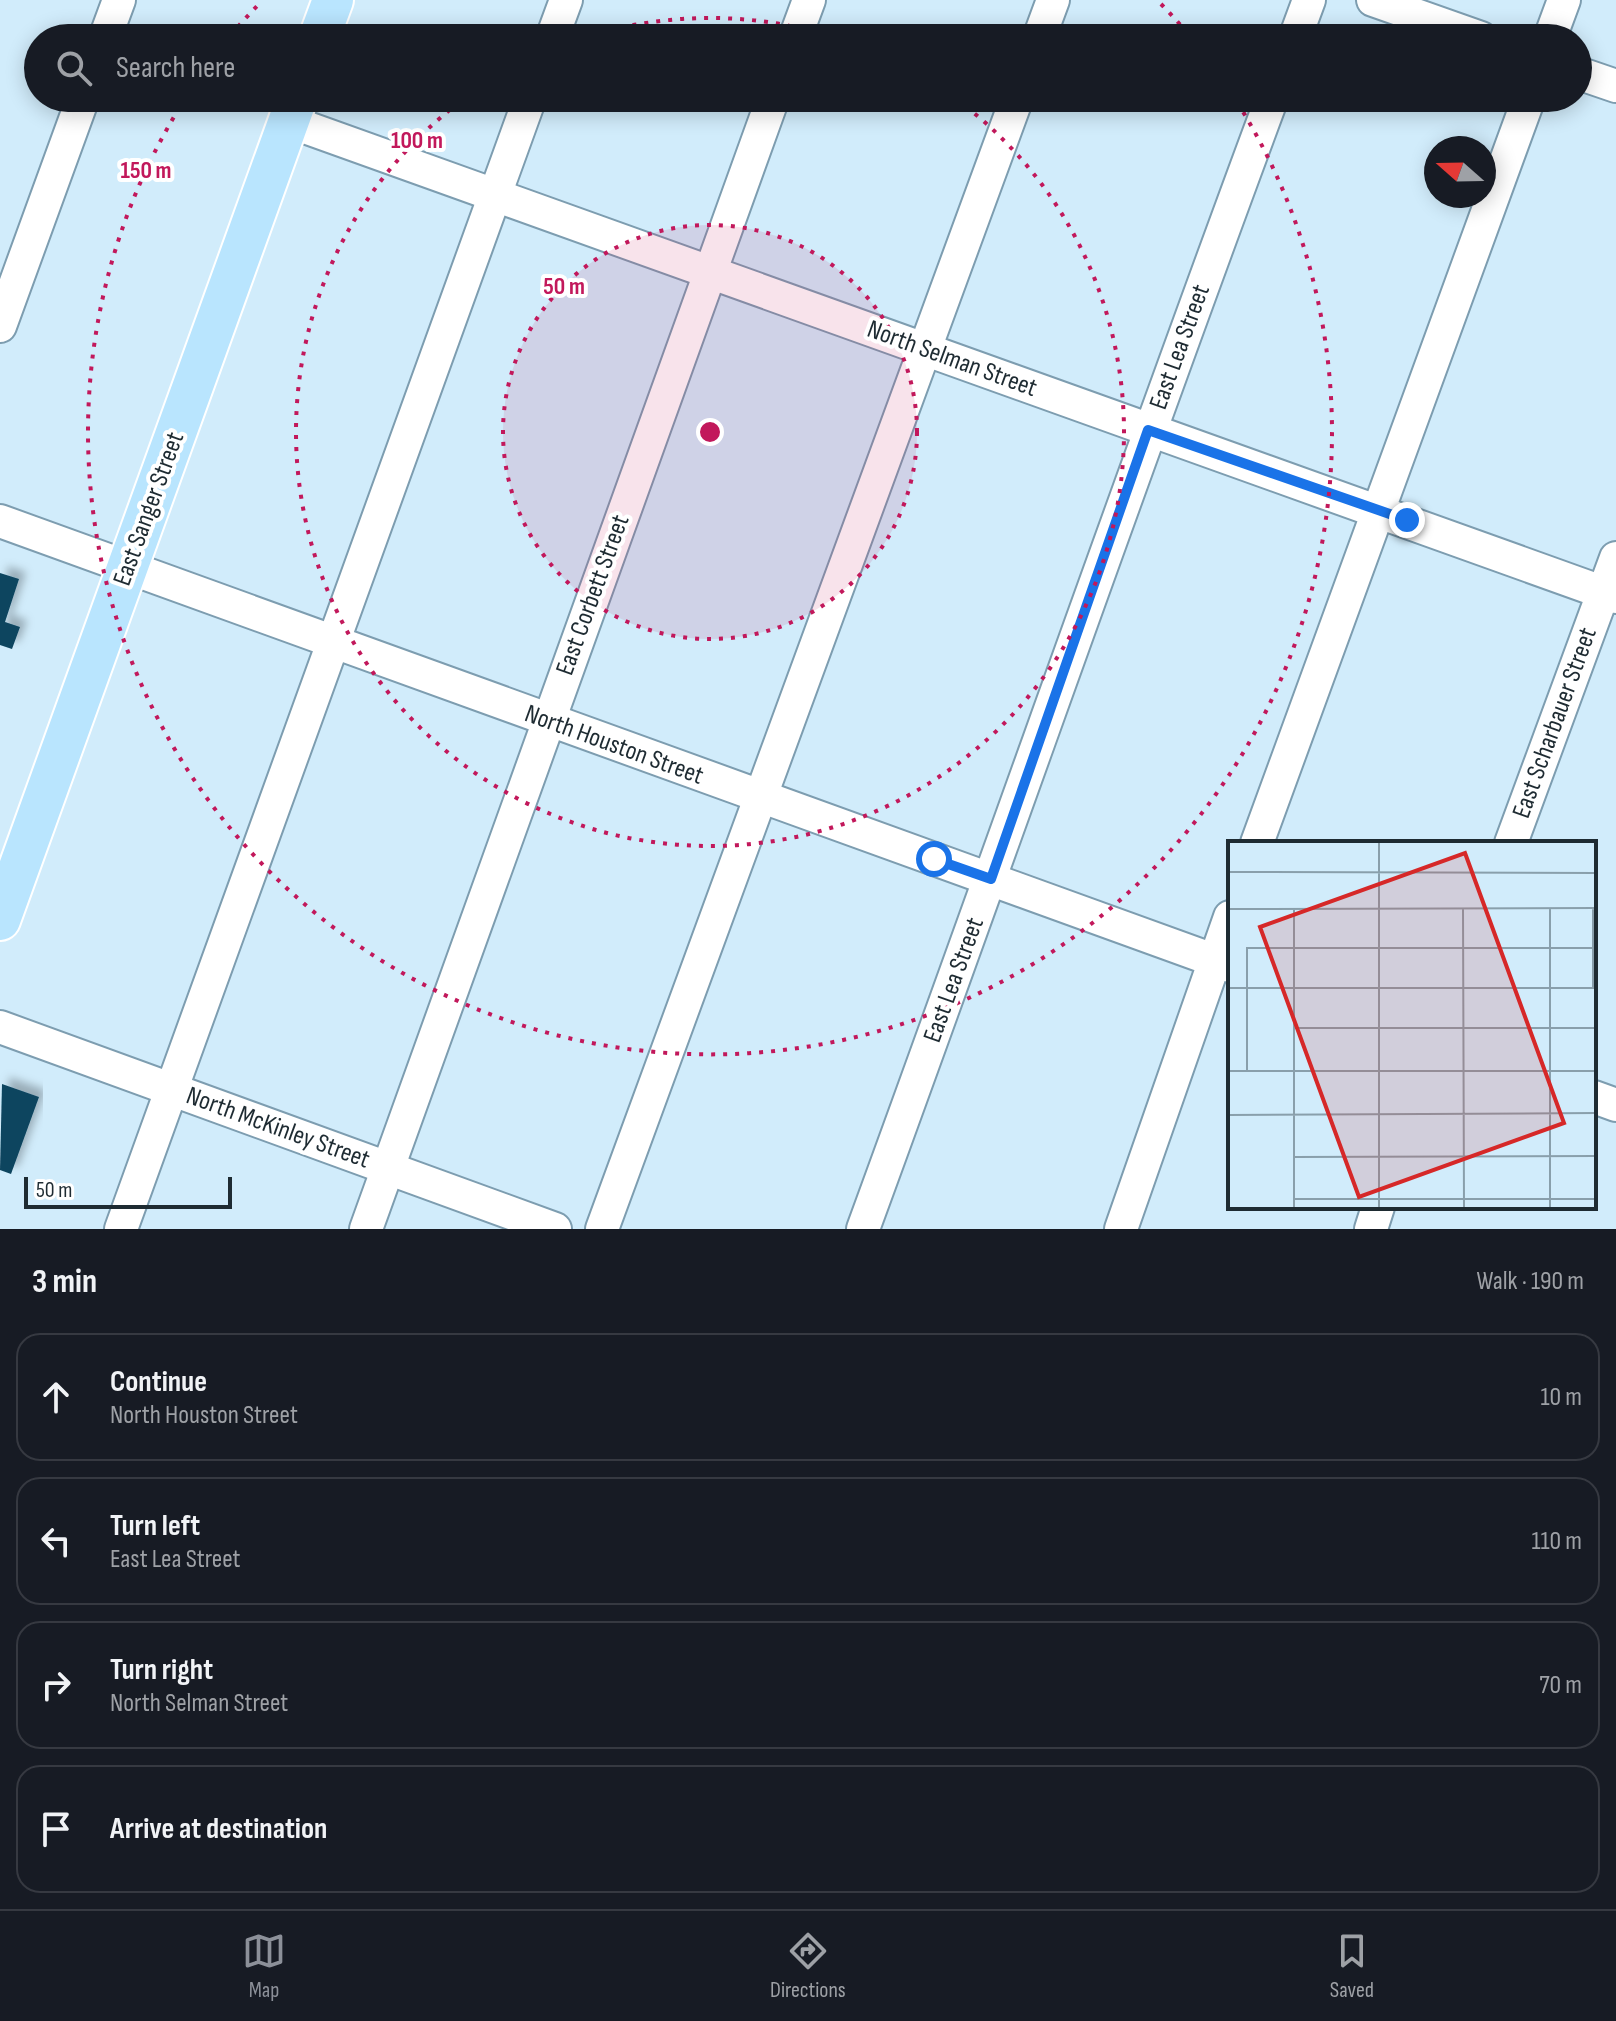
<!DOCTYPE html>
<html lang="en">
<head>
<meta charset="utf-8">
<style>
  body { margin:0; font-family:"Sofia Sans Condensed",sans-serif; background:#242831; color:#f1f3f6 }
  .compass { position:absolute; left:1424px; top:136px; width:72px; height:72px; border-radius:50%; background:#171b24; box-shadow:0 4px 20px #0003; rotate:290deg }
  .scale { position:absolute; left:24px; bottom:20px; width:208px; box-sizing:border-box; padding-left:8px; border:4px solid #1e2b32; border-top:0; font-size:22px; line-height:28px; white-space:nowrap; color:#1e2b32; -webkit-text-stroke:6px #fff; paint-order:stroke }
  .stop { position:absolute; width:24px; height:24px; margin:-18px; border:6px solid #1a73e8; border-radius:50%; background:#fff }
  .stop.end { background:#1a73e8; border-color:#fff; box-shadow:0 2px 8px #0008 }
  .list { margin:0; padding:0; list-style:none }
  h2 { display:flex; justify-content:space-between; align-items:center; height:104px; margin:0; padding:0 32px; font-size:34px }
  h2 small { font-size:26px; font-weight:400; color:#9ea1a6 }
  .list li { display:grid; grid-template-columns:52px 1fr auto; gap:24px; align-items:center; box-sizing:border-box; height:128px; margin:0 16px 16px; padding:0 16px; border:2px solid #363941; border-radius:24px }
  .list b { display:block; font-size:30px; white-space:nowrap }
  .list p { margin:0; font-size:26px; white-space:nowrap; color:#9ea1a6 }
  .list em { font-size:26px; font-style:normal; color:#9ea1a6 }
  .icon { flex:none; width:44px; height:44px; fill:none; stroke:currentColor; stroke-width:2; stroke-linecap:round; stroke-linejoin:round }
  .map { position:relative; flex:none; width:1616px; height:1229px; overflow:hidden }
  .search { position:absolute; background:#171b24; box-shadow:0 4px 20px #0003; left:24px; right:24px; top:24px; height:88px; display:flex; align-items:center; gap:20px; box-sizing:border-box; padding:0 28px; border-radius:44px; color:#9ea1a6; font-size:30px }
  .sheet { height:680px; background:#171b24 }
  nav { display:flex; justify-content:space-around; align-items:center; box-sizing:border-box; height:112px; border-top:2px solid #363941; background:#171b24; font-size:22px; color:#9ea1a6 }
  nav a { display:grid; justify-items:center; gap:4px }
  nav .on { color:#8c9099 }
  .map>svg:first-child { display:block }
  .building { fill:#0d445e; filter:url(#shadow) }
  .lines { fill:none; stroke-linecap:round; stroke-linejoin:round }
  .minor-casing { stroke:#7d9db0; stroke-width:36 }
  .major-casing { stroke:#fff; stroke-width:44 }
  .minor { stroke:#fff; stroke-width:32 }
  .major { stroke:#b9e5fe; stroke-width:40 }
  .route { stroke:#1a73e8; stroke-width:10 }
  .ring { fill:none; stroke:#c2185b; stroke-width:4; stroke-dasharray:4 8 }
  .labels { text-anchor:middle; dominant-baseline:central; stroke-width:8; stroke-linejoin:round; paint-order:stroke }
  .street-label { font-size:26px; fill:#1e2b32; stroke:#fff }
  .inset-road { fill:none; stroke:#899fab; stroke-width:2 }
  .view { fill:#d62828; fill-opacity:0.15; stroke:#d62828; stroke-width:4 }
  .inset-edge { fill:none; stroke:#1e2b32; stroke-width:4 }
  .centre { fill:#c2185b; stroke:#fff; stroke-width:4 }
  .ring-label { font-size:24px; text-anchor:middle; font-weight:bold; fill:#c2185b; stroke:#fff; stroke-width:8; stroke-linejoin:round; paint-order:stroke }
</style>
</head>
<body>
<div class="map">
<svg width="1616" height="1229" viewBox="0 0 1616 1229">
  <defs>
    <filter id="shadow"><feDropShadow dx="7" dy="-7" stdDeviation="4" flood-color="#0004"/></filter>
  </defs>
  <rect width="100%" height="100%" fill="#d1ecfb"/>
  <g class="building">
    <polygon points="0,573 19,579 5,622 20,627 12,649 0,645"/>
    <polygon points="2,1084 39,1097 11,1174 0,1170"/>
  </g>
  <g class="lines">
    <defs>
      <g id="minor">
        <polyline points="1373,0 1481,38"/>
        <polyline points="105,38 119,0"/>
        <polyline points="552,38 566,0"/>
        <polyline points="795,38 809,0"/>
        <polyline points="1039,38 1053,0"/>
        <polyline points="1295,38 1309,0"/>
        <polyline points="1550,38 1564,0"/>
        <polyline points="1578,73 1616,86"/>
        <polyline points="288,121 1616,597"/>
        <polyline points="0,326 83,98"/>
        <polyline points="0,521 1230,966"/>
        <polyline points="1257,843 1529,98"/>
        <polyline points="1511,843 1616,558"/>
        <polyline points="0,1027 555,1229"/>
        <polyline points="1594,1097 1616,1105"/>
        <polyline points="121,1229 530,98"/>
        <polyline points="366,1229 773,98"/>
        <polyline points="602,1229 1017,98"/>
        <path d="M863,1229C1001,852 1132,474 1272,98"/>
        <polyline points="1121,1229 1230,917"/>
        <polyline points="1371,1229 1378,1207"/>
      </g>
      <g id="major">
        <polyline points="319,38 333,0"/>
        <polyline points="0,920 297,98"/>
      </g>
    </defs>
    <use href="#minor" class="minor-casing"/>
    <use href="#major" class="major-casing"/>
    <use href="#minor" class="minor"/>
    <use href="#major" class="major"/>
  </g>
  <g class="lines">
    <polyline class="route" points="934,859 991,879 1148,430 1407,520"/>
  </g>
  <circle cx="710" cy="432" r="207" fill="#c2185b" fill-opacity=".12"/>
  <g class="ring">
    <circle cx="710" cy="432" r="207"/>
    <path d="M586 37A414 414 0 0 1 834 37M956 99A414 414 0 1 1 464 99"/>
    <path d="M230 36A622 622 0 0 1 259 4M1161 4A622 622 0 0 1 1190 36M1237 102A622 622 0 1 1 183 102"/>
  </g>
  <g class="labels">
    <g class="street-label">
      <text transform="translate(1180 347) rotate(-70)">East Lea Street</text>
      <text transform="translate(952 359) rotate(20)">North Selman Street</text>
      <text transform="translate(149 509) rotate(-70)">East Sanger Street</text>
      <text transform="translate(593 595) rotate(-70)">East Corbett Street</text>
      <text transform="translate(1555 723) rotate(-70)">East Scharbauer Street</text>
      <text transform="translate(614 745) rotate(20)">North Houston Street</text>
      <text transform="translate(954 980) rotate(-70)">East Lea Street</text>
      <text transform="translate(278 1128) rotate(20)">North McKinley Street</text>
    </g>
  </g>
  <g transform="translate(1228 841)">
    <rect width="368" height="368" fill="#d1ecfb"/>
    <path class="inset-road" d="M151,1V367M0,31L368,32M235,67L236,367M365,67V147M0,68L368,67M0,147H368M66,187H368M0,230H368M19,230V107H368M0,274L368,272M66,316L368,315M66,358H368M66,367V68M322,367V67"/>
    <path class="view" d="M237,12L336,282L131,356L32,86Z"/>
    <rect width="368" height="368" class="inset-edge"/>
  </g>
  <circle cx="710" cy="432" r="12" class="centre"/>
  <g class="ring-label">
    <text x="417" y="148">100 m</text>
    <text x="146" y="178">150 m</text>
    <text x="564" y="294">50 m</text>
  </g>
</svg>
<svg class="compass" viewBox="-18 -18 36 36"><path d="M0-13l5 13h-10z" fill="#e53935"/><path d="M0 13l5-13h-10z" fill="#9ea1a6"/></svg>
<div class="scale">50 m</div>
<div class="stop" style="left:934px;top:859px"></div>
<div class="stop end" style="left:1407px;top:520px"></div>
<div class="search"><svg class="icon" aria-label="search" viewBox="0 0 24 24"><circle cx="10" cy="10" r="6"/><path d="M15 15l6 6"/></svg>Search here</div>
</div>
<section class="sheet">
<h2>3 min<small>Walk · 190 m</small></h2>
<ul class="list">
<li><svg class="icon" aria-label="ahead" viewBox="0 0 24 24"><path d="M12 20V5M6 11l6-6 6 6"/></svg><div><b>Continue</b><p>North Houston Street</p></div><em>10 m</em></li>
<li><svg class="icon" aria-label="left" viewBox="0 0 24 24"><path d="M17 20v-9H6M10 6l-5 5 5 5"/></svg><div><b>Turn left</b><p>East Lea Street</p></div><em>110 m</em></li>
<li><svg class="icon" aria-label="right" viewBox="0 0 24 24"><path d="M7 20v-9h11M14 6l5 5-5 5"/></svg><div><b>Turn right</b><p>North Selman Street</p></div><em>70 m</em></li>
<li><svg class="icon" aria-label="arrive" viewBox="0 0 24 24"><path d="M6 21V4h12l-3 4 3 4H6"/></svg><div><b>Arrive at destination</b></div></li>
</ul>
</section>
<nav>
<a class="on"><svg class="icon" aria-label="map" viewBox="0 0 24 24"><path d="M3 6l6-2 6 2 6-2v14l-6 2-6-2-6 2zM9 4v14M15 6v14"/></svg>Map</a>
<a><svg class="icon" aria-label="directions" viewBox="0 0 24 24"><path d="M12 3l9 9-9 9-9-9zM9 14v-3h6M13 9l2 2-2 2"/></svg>Directions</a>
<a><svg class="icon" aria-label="saved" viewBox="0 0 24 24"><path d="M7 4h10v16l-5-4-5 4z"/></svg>Saved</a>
</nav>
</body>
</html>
